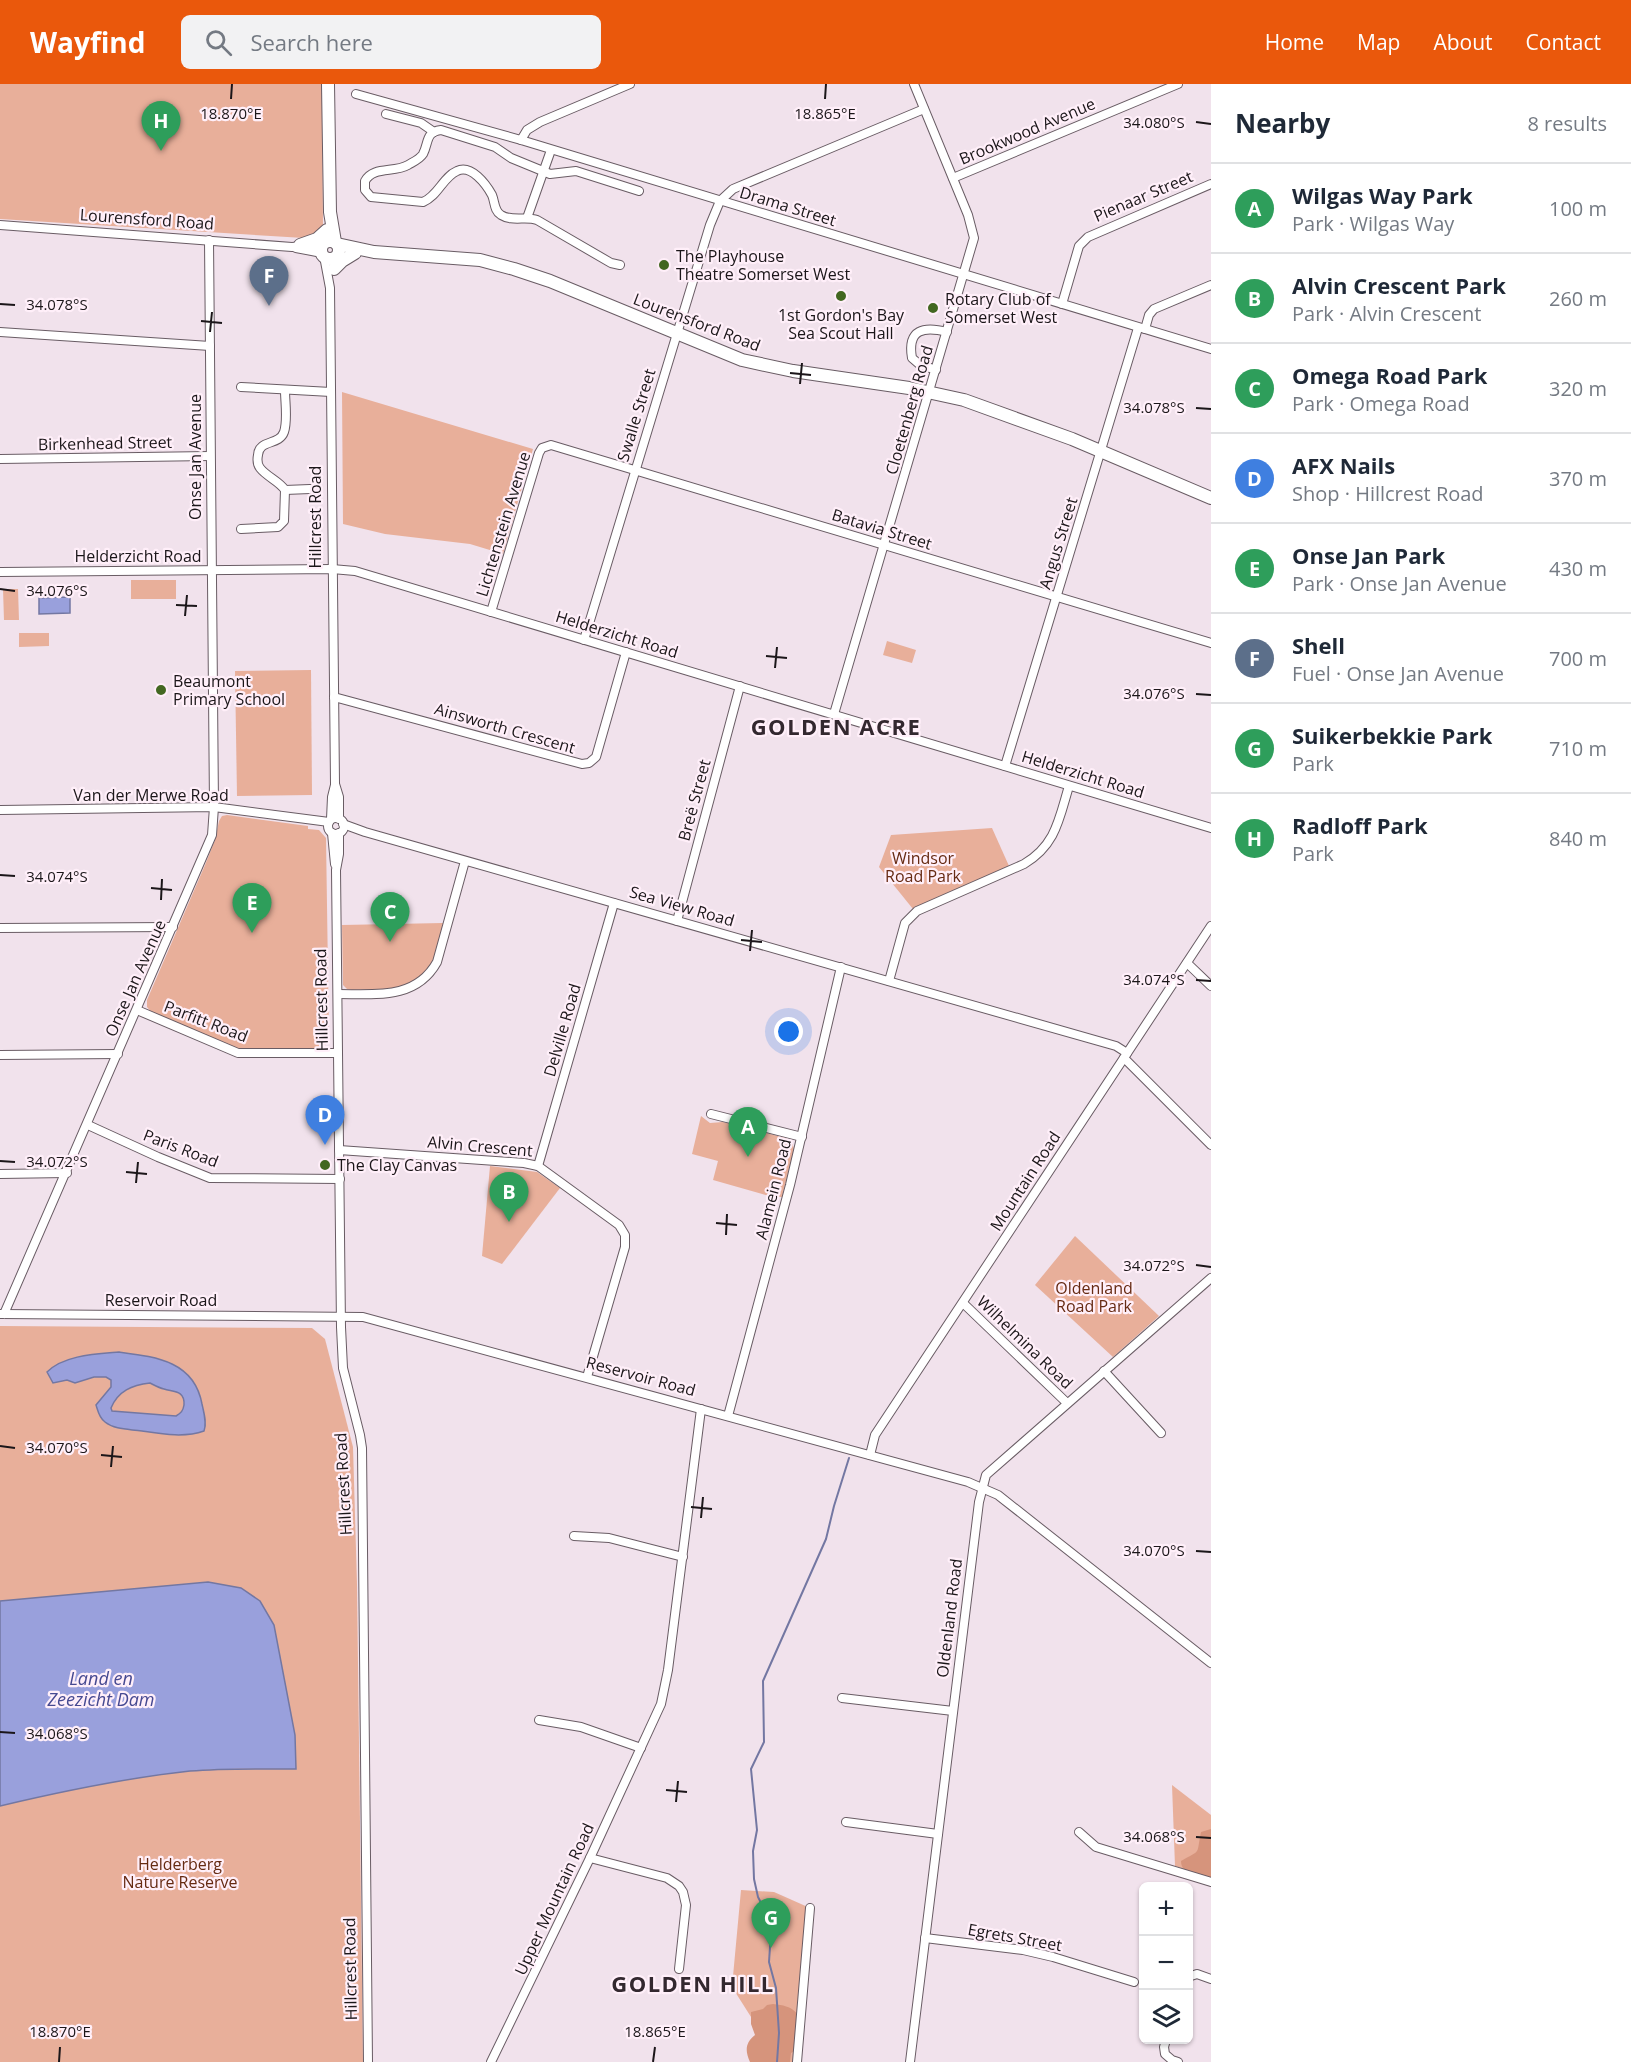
<!DOCTYPE html>
<html lang="en">
<head>
<meta charset="utf-8">
<style>
  body { margin:0; font-family:"Open Sans",sans-serif; background:#f2f2f3; color:#1f2937 }
  .controls { position:absolute; right:18px; bottom:18px; display:grid; overflow:hidden; border-radius:9px; box-shadow:0 2px 4px #0004 }
  .controls button { width:54px; height:54px; display:grid; place-items:center; padding:0; border:0; border-bottom:2px solid #e0e1e3; background:#fff; color:#1f2937; font:30px sans-serif }
  .you { position:absolute; left:789px; top:948px; width:21px; height:21px; margin:-15px; border:4px solid #fff; border-radius:50%; background:#1a73e8; box-shadow:0 0 0 9px #1a73e833 }
  .badge { display:grid; place-items:center; width:39px; height:39px; border-radius:50%; background:#ea580c; color:#fff; font-size:20px; font-weight:700 }
  .pin { position:absolute; translate:-50% -50px; filter:drop-shadow(0 2px 3px #0008) }
  .pin::after { content:''; position:absolute; top:32px; width:21px; height:18px; background:inherit; clip-path:polygon(0 0,100% 0,50% 100%) }
  .list { margin:0; padding:0; list-style:none }
  h2 { display:flex; justify-content:space-between; align-items:center; height:78px; margin:0; padding:0 24px; font-size:26px }
  h2 small { font-size:20px; font-weight:400; color:#747a83 }
  .list li { display:grid; grid-template-columns:39px 1fr auto; gap:18px; align-items:center; box-sizing:border-box; height:90px; padding:0 24px; border-top:2px solid #e0e1e3 }
  .list b { display:block; font-size:22px; white-space:nowrap }
  .list p { margin:0; font-size:20px; white-space:nowrap; color:#747a83 }
  .list em { font-size:20px; font-style:normal; color:#747a83 }
  .icon { flex:none; width:33px; height:33px; fill:none; stroke:currentColor; stroke-width:2; stroke-linecap:round; stroke-linejoin:round }
  .map { position:relative; flex:none; width:1211px; height:1978px; overflow:hidden }
  header { display:flex; align-items:center; gap:36px; box-sizing:border-box; height:84px; padding:0 30px; background:#ea580c; color:#fff }
  header strong { font-size:28px }
  nav { display:flex; gap:33px; margin-inline-start:auto; font-size:21px }
  .search { width:420px; height:54px; background:#f2f2f3; display:flex; align-items:center; gap:15px; box-sizing:border-box; padding:0 21px; border-radius:9px; color:#747a83; font-size:22px }
  main { display:flex }
  aside { flex:1; background:#fff }
  .map>svg:first-child { display:block }
  .green { fill:#e8af9a }
  .forest { fill:#d6947c }
  .water { fill:#99a0dc; stroke:#7377a2; stroke-width:1.5; fill-rule:evenodd }
  .lines { fill:none; stroke-linecap:round; stroke-linejoin:round }
  .stream { stroke:#7377a2; stroke-width:2 }
  .street-casing { stroke:#695c64; stroke-width:10 }
  .secondary-casing { stroke:#695c64; stroke-width:14 }
  .street { stroke:#fff; stroke-width:8 }
  .secondary { stroke:#fff; stroke-width:12 }
  .ticks { fill:none; stroke:#1b1619; stroke-width:2 }
  .poi-dot { fill:#426720; stroke:#ffeff9; stroke-width:2 }
  .labels { text-anchor:middle; dominant-baseline:central; stroke-width:4.5; stroke-linejoin:round; paint-order:stroke }
  .street-label { font-size:16px; fill:#1b1619; stroke:#ffeff9 }
  .poi-label { font-size:16px; fill:#1b1619; stroke:#ffeff9; text-anchor:start }
  .park-label { font-size:16px; fill:#662a12; stroke:#ffeff9 }
  .water-label { font-size:18px; font-style:italic; fill:#464991; stroke:#ffeff9 }
  .district-label { font-size:22px; font-weight:bold; letter-spacing:1.5px; fill:#33282f; stroke:#ffeff9 }
  .ticks-label { font-size:15px; text-anchor:middle; fill:#1b1619; stroke:#ffeff9; stroke-width:4.5; stroke-linejoin:round; paint-order:stroke }
</style>
</head>
<body>
<header>
<strong>Wayfind</strong>
<div class="search"><svg class="icon" aria-label="search" viewBox="0 0 24 24"><circle cx="10" cy="10" r="6"/><path d="M15 15l6 6"/></svg>Search here</div>
<nav><a>Home</a><a>Map</a><a>About</a><a>Contact</a></nav>
</header>
<main>
<div class="map">
<svg width="1211" height="1978" viewBox="0 0 1211 1978">
  <rect width="100%" height="100%" fill="#f1e2ec"/>
  <g class="green">
    <polygon points="0,0 322,0 323,144 321,148 304,154 0,135"/>
    <polygon points="342,308 533,365 503,470 470,460 385,450 343,440"/>
    <rect x="131" y="496" width="45" height="19"/>
    <polygon points="3,505 18,505 19,536 4,536"/>
    <polygon points="19,549 49,549 49,562 19,563"/>
    <polygon points="887,557 916,566 912,579 883,571"/>
    <polygon points="311,586 312,711 237,712 235,587"/>
    <polygon points="227,731 308,742 308,745 319,746 326,754 329,956 325,961 318,963 318,965 239,965 152,929 147,923 147,916 205,781 215,756 219,737 222,732"/>
    <polygon points="992,744 1009,782 913,825 879,783 891,751"/>
    <path d="M443,839C440,851 438,864 434,875C421,909 382,905 352,906L347,905L343,901L342,841Z"/>
    <polygon points="701,1032 710,1039 723,1038 786,1054 792,1058 794,1065 782,1113 773,1113 713,1096 718,1077 692,1070"/>
    <polygon points="490,1082 537,1088 560,1104 502,1180 482,1172"/>
    <polygon points="1075,1152 1159,1232 1113,1273 1035,1201"/>
    <polygon points="0,1242 312,1244 325,1255 353,1363 357,1500 363,1978 0,1978"/>
    <polygon points="1172,1701 1211,1731 1211,1793 1175,1782"/>
    <polygon points="741,1806 774,1808 810,1824 796,1978 755,1978 758,1944 732,1903"/>
  </g>
  <g class="forest">
    <path d="M1211,1745V1795C1199,1791 1181,1791 1181,1777C1202,1765 1196,1772 1201,1748Z"/>
    <path d="M773,1920C807,1923 800,1940 796,1966L791,1969L790,1978H750C745,1967 745,1959 755,1951L751,1940V1928L763,1925L767,1921Z"/>
  </g>
  <g class="water">
    <polygon points="70,513 70,529 39,530 39,514"/>
    <path d="M119,1268C156,1273 194,1277 202,1320C204,1329 207,1339 204,1347C184,1354 162,1350 142,1347C129,1345 115,1346 105,1338C99,1334 98,1327 96,1321L111,1303V1296L106,1293H94L75,1299L67,1296L53,1299L47,1288C64,1271 96,1270 119,1268ZM150,1299C154,1301 159,1304 164,1305C173,1308 185,1306 184,1321C183,1327 181,1329 176,1332L112,1327L111,1324C118,1307 132,1301 150,1299Z"/>
    <path d="M208,1498L241,1504L260,1517L274,1541L295,1651L296,1685C260,1685 225,1684 190,1687C126,1694 63,1707 0,1722V1517Z"/>
  </g>
  <g class="lines">
    <polyline class="stream" points="777,1978 779,1949 776,1904 769,1878 771,1848 768,1832 758,1813 754,1795 753,1767 757,1746 751,1685 764,1658 763,1597 826,1455 834,1422 849,1374"/>
    <defs>
      <g id="street">
        <polyline points="356,10 521,56 1211,265"/>
        <polyline points="386,30 421,39 434,48"/>
        <polyline points="521,56 527,46 540,38 630,0"/>
        <polyline points="953,94 1178,0"/>
        <polyline points="527,134 551,66"/>
        <polyline points="0,141 292,163 324,160"/>
        <polyline points="296,164 322,169"/>
        <polyline points="324,172 330,204 335,700 339,713 339,735"/>
        <path d="M620,181L611,179L537,136C526,132 512,138 501,131C494,127 495,118 492,111C486,100 471,80 457,87C443,93 438,112 423,118L371,113L365,106V97C373,82 394,89 408,81C413,78 420,75 423,70C429,59 425,48 441,46L495,63L511,74L550,90L576,87L639,107"/>
        <polyline points="1062,220 1079,162 1088,153 1211,100"/>
        <polyline points="1145,245 1149,231 1154,225 1211,201"/>
        <polyline points="0,248 210,262"/>
        <path d="M936,286L919,280L912,274C907,245 924,242 947,248"/>
        <polyline points="241,303 331,308"/>
        <polyline points="0,375 210,372"/>
        <polyline points="285,406 310,405"/>
        <path d="M241,445L278,443L284,437L285,406C279,397 267,393 260,384C257,380 257,376 258,371C259,355 279,362 284,348C288,336 285,319 285,306"/>
        <polyline points="0,488 332,485 355,487 1211,744"/>
        <polyline points="491,528 539,369 542,364 551,361 1211,559"/>
        <polyline points="584,556 710,141 720,117 733,105 924,25"/>
        <polyline points="334,613 582,680 589,679 596,673 626,568"/>
        <polyline points="834,630 974,154 968,131 914,0"/>
        <polyline points="1005,682 1138,244"/>
        <polyline points="0,726 214,723 329,738"/>
        <circle cx="336" cy="742" r="8"/>
        <polyline points="331,735 332,713 335,701"/>
        <polyline points="343,740 365,748 1116,962 1127,969"/>
        <polyline points="332,749 335,780"/>
        <polyline points="339,749 339,770 336,786 341,1243 343,1284 360,1351 362,1364 368,1978"/>
        <polyline points="677,837 740,602"/>
        <polyline points="0,844 173,843"/>
        <polyline points="1187,879 1211,902"/>
        <path d="M889,897L905,839L917,827L1024,780C1056,761 1059,735 1069,702"/>
        <path d="M338,910C375,910 416,916 437,878L465,777"/>
        <polyline points="137,926 238,969 338,969"/>
        <polyline points="0,971 118,970"/>
        <polyline points="1124,974 1211,1061"/>
        <polyline points="711,1030 802,1053"/>
        <polyline points="88,1041 158,1073 210,1094 340,1095"/>
        <polyline points="339,1066 524,1079 538,1082 619,1141 625,1151 625,1163 587,1293"/>
        <polyline points="538,1082 614,819"/>
        <polyline points="0,1090 67,1089"/>
        <polyline points="963,1219 1067,1319"/>
        <polyline points="0,1230 363,1233 968,1398 998,1411 1211,1579"/>
        <polyline points="4,1230 212,751 214,723 209,156"/>
        <polyline points="1104,1287 1161,1349"/>
        <polyline points="728,1332 790,1101 841,883"/>
        <polyline points="870,1371 875,1351 1211,842"/>
        <polyline points="574,1452 609,1454 683,1473"/>
        <polyline points="842,1614 953,1627"/>
        <polyline points="539,1636 581,1643 641,1664"/>
        <polyline points="846,1738 938,1750"/>
        <polyline points="1079,1748 1096,1763 1211,1798"/>
        <polyline points="590,1774 667,1794 679,1802 683,1808 686,1821 679,1885"/>
        <polyline points="925,1854 1023,1866 1053,1873 1134,1898"/>
        <polyline points="1188,1893 1197,1890 1211,1895"/>
        <polyline points="1166,1956 1164,1963 1165,1970 1172,1976 1178,1978"/>
        <polyline points="491,1978 590,1774 661,1620 668,1586 701,1325"/>
        <polyline points="797,1978 810,1824"/>
        <polyline points="910,1978 979,1418 986,1391 1211,1194"/>
      </g>
      <g id="secondary">
        <polyline points="328,0 330,128 335,158"/>
        <circle cx="330" cy="166" r="9"/>
        <polyline points="337,160 374,168 480,176 514,185 550,197 742,276 793,287 909,304 964,316 1072,355 1211,414"/>
        <polyline points="300,161 317,155 327,146"/>
        <polyline points="334,185 342,177 355,169"/>
      </g>
    </defs>
    <use href="#street" class="street-casing"/>
    <use href="#secondary" class="secondary-casing"/>
    <use href="#street" class="street"/>
    <use href="#secondary" class="secondary"/>
  </g>
  <path class="ticks" d="M231,15L232,0M825,15L826,0M1196,38L1211,40M0,220L15,221M201,237L222,239M210,248L212,228M790,289L811,291M800,300L802,279M1196,324L1211,325M0,505L15,507M176,521L197,522M185,532L187,511M766,572L787,574M775,584L777,563M1196,610L1211,611M0,791L15,792M151,804L172,806M161,816L162,795M741,856L762,858M750,867L752,846M1196,896L1211,897M0,1077L15,1078M126,1088L147,1090M136,1099L138,1078M716,1139L737,1141M726,1151L727,1130M1196,1181L1211,1183M0,1362L15,1364M101,1371L122,1373M111,1383L113,1362M691,1423L712,1425M701,1434L703,1413M1196,1467L1211,1468M0,1648L15,1649M666,1706L687,1708M676,1718L678,1697M1196,1753L1211,1754M59,1978L60,1963M653,1978L655,1963"/>
  <g class="poi-dot">
    <circle cx="664" cy="181" r="6"/>
    <circle cx="841" cy="212" r="6"/>
    <circle cx="933" cy="224" r="6"/>
    <circle cx="161" cy="606" r="6"/>
    <circle cx="325" cy="1081" r="6"/>
  </g>
  <g class="labels">
    <g class="street-label">
      <text transform="translate(1027 47) rotate(-23)">Brookwood Avenue</text>
      <text transform="translate(1143 112) rotate(-23)">Pienaar Street</text>
      <text transform="translate(788 122) rotate(17)">Drama Street</text>
      <text transform="translate(147 135) rotate(4)">Lourensford Road</text>
      <text transform="translate(697 238) rotate(21)">Lourensford Road</text>
      <text transform="translate(909 326) rotate(-74)">Cloetenberg Road</text>
      <text transform="translate(636 331) rotate(-73)">Swalle Street</text>
      <text transform="translate(105 359) rotate(-1)">Birkenhead Street</text>
      <text transform="translate(195 373) rotate(-90)">Onse Jan Avenue</text>
      <text transform="translate(315 433) rotate(-90)">Hillcrest Road</text>
      <text transform="translate(503 440) rotate(-73)">Lichtenstein Avenue</text>
      <text transform="translate(882 445) rotate(17)">Batavia Street</text>
      <text transform="translate(1058 459) rotate(-73)">Angus Street</text>
      <text x="138" y="472">Helderzicht Road</text>
      <text transform="translate(617 550) rotate(17)">Helderzicht Road</text>
      <text transform="translate(505 644) rotate(16)">Ainsworth Crescent</text>
      <text transform="translate(1083 690) rotate(17)">Helderzicht Road</text>
      <text x="151" y="711">Van der Merwe Road</text>
      <text transform="translate(694 716) rotate(-75)">Breë Street</text>
      <text transform="translate(682 822) rotate(16)">Sea View Road</text>
      <text transform="translate(135 894) rotate(-66)">Onse Jan Avenue</text>
      <text transform="translate(321 916) rotate(-91)">Hillcrest Road</text>
      <text transform="translate(206 937) rotate(21)">Parfitt Road</text>
      <text transform="translate(562 946) rotate(-74)">Delville Road</text>
      <text transform="translate(480 1062) rotate(5)">Alvin Crescent</text>
      <text transform="translate(181 1064) rotate(21)">Paris Road</text>
      <text transform="translate(1025 1097) rotate(-57)">Mountain Road</text>
      <text transform="translate(773 1105) rotate(-76)">Alamein Road</text>
      <text x="161" y="1216">Reservoir Road</text>
      <text transform="translate(1025 1258) rotate(44)">Wilhelmina Road</text>
      <text transform="translate(641 1292) rotate(15)">Reservoir Road</text>
      <text transform="translate(343 1400) rotate(-93)">Hillcrest Road</text>
      <text transform="translate(949 1534) rotate(-83)">Oldenland Road</text>
      <text transform="translate(554 1815) rotate(-65)">Upper Mountain Road</text>
      <text transform="translate(1015 1853) rotate(10)">Egrets Street</text>
      <text transform="translate(350 1885) rotate(-91)">Hillcrest Road</text>
    </g>
    <g class="poi-label">
      <text x="676" y="172">The Playhouse<tspan x="676" dy="18">Theatre Somerset West</tspan></text>
      <text x="945" y="215">Rotary Club of<tspan x="945" dy="18">Somerset West</tspan></text>
      <text x="841" y="231" text-anchor="middle">1st Gordon's Bay<tspan x="841" dy="18">Sea Scout Hall</tspan></text>
      <text x="173" y="597">Beaumont<tspan x="173" dy="18">Primary School</tspan></text>
      <text x="337" y="1081">The Clay Canvas</text>
    </g>
    <g class="park-label">
      <text x="923" y="774">Windsor<tspan x="923" dy="18">Road Park</tspan></text>
      <text x="1094" y="1204">Oldenland<tspan x="1094" dy="18">Road Park</tspan></text>
      <text x="180" y="1780">Helderberg<tspan x="180" dy="18">Nature Reserve</tspan></text>
    </g>
    <g class="water-label">
      <text x="101" y="1594">Land en<tspan x="101" dy="21">Zeezicht Dam</tspan></text>
    </g>
    <g class="district-label">
      <text x="836" y="642">GOLDEN ACRE</text>
      <text x="693" y="1899">GOLDEN HILL</text>
    </g>
  </g>
  <g class="ticks-label">
    <text x="231" y="35">18.870°E</text>
    <text x="825" y="35">18.865°E</text>
    <text x="1154" y="44">34.080°S</text>
    <text x="57" y="226">34.078°S</text>
    <text x="1154" y="329">34.078°S</text>
    <text x="57" y="512">34.076°S</text>
    <text x="1154" y="615">34.076°S</text>
    <text x="57" y="798">34.074°S</text>
    <text x="1154" y="901">34.074°S</text>
    <text x="57" y="1083">34.072°S</text>
    <text x="1154" y="1187">34.072°S</text>
    <text x="57" y="1369">34.070°S</text>
    <text x="1154" y="1472">34.070°S</text>
    <text x="57" y="1655">34.068°S</text>
    <text x="1154" y="1758">34.068°S</text>
    <text x="60" y="1953">18.870°E</text>
    <text x="655" y="1953">18.865°E</text>
  </g>
</svg>
<div class="controls">
<button>+</button>
<button>−</button>
<button><svg class="icon" aria-label="layers" viewBox="0 0 24 24"><path d="M12 4l9 5-9 5-9-5zM3 14l9 5 9-5"/></svg></button>
</div>
<div class="you"></div>
<div class="pin badge" style="left:748px;top:1073px;background:#2e9e5b">A</div>
<div class="pin badge" style="left:509px;top:1138px;background:#2e9e5b">B</div>
<div class="pin badge" style="left:390px;top:858px;background:#2e9e5b">C</div>
<div class="pin badge" style="left:325px;top:1061px;background:#3f7fe0">D</div>
<div class="pin badge" style="left:252px;top:849px;background:#2e9e5b">E</div>
<div class="pin badge" style="left:269px;top:222px;background:#5c6f8a">F</div>
<div class="pin badge" style="left:771px;top:1864px;background:#2e9e5b">G</div>
<div class="pin badge" style="left:161px;top:67px;background:#2e9e5b">H</div>
</div>
<aside>
<h2>Nearby<small>8 results</small></h2>
<ul class="list">
<li><span class="badge" style="background:#2e9e5b">A</span><div><b>Wilgas Way Park</b><p>Park · Wilgas Way</p></div><em>100 m</em></li>
<li><span class="badge" style="background:#2e9e5b">B</span><div><b>Alvin Crescent Park</b><p>Park · Alvin Crescent</p></div><em>260 m</em></li>
<li><span class="badge" style="background:#2e9e5b">C</span><div><b>Omega Road Park</b><p>Park · Omega Road</p></div><em>320 m</em></li>
<li><span class="badge" style="background:#3f7fe0">D</span><div><b>AFX Nails</b><p>Shop · Hillcrest Road</p></div><em>370 m</em></li>
<li><span class="badge" style="background:#2e9e5b">E</span><div><b>Onse Jan Park</b><p>Park · Onse Jan Avenue</p></div><em>430 m</em></li>
<li><span class="badge" style="background:#5c6f8a">F</span><div><b>Shell</b><p>Fuel · Onse Jan Avenue</p></div><em>700 m</em></li>
<li><span class="badge" style="background:#2e9e5b">G</span><div><b>Suikerbekkie Park</b><p>Park</p></div><em>710 m</em></li>
<li><span class="badge" style="background:#2e9e5b">H</span><div><b>Radloff Park</b><p>Park</p></div><em>840 m</em></li>
</ul>
</aside>
</main>
</body>
</html>
